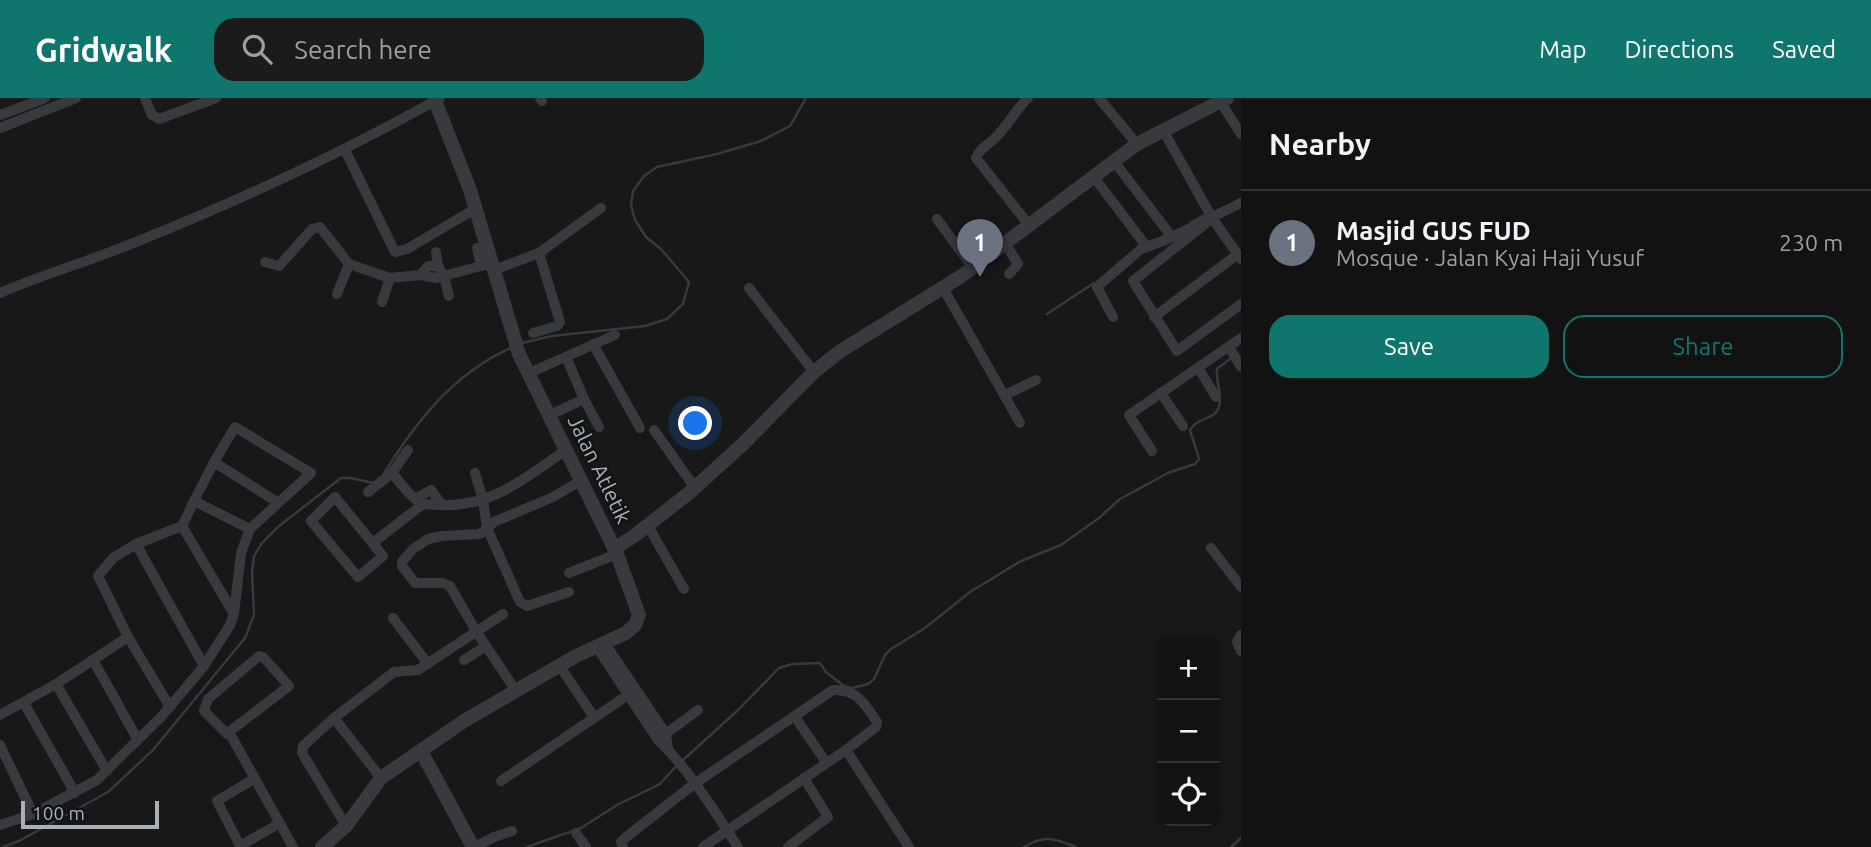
<!DOCTYPE html>
<html lang="en">
<head>
<meta charset="utf-8">
<style>
  body { margin:0; font-family:Ubuntu,sans-serif; background:#1b1b1c; color:#f1f3f6 }
  .controls { position:absolute; right:21px; bottom:21px; display:grid; overflow:hidden; border-radius:14px; box-shadow:0 4px 10px #0003 }
  .controls button { width:63px; height:63px; display:grid; place-items:center; padding:0; border:0; border-bottom:2px solid #313233; background:#121213; color:#f1f3f6; font:35px sans-serif }
  .scale { position:absolute; left:21px; bottom:18px; width:138px; box-sizing:border-box; padding-left:7px; border:4px solid #abb0b7; border-top:0; font-size:19px; line-height:24px; white-space:nowrap; color:#abb0b7; -webkit-text-stroke:5px #121314; paint-order:stroke }
  .you { position:absolute; left:696px; top:326px; width:24px; height:24px; margin:-18px; border:5px solid #fff; border-radius:50%; background:#1a73e8; box-shadow:0 0 0 10px #1a73e833 }
  .badge { display:grid; place-items:center; width:46px; height:46px; border-radius:50%; background:#0f766e; color:#fff; font-size:23px; font-weight:700 }
  .pin { position:absolute; translate:-50% -58px; filter:drop-shadow(0 2px 4px #0008) }
  .pin::after { content:''; position:absolute; top:37px; width:24px; height:21px; background:inherit; clip-path:polygon(0 0,100% 0,50% 100%) }
  .list { margin:0; padding:0; list-style:none }
  h2 { display:flex; justify-content:space-between; align-items:center; height:91px; margin:0; padding:0 28px; font-size:30px }
  h2 small { font-size:23px; font-weight:400; color:#9c9ea0 }
  .list li { display:grid; grid-template-columns:46px 1fr auto; gap:21px; align-items:center; box-sizing:border-box; height:105px; padding:0 28px; border-top:2px solid #313233 }
  .list b { display:block; font-size:26px; white-space:nowrap }
  .list p { margin:0; font-size:23px; white-space:nowrap; color:#9c9ea0 }
  .list em { font-size:23px; font-style:normal; color:#9c9ea0 }
  .actions { display:flex; gap:14px; padding:21px 28px }
  .actions a { flex:1; padding:16px 0; border:2px solid #0f766e; border-radius:21px; text-align:center; font-size:24px; color:#0f766e }
  .actions .main { background:#0f766e; color:#fff }
  .icon { flex:none; width:38px; height:38px; fill:none; stroke:currentColor; stroke-width:2; stroke-linecap:round; stroke-linejoin:round }
  .map { position:relative; flex:none; width:1241px; height:749px; overflow:hidden }
  header { display:flex; align-items:center; gap:42px; box-sizing:border-box; height:98px; padding:0 35px; background:#0f766e; color:#fff }
  header strong { font-size:33px }
  nav { display:flex; gap:38px; margin-inline-start:auto; font-size:24px }
  .search { width:490px; height:63px; background:#1b1b1c; display:flex; align-items:center; gap:18px; box-sizing:border-box; padding:0 24px; border-radius:21px; color:#9c9ea0; font-size:26px }
  main { display:flex }
  aside { flex:1; background:#121213 }
  .map>svg:first-child { display:block }
  .lines { fill:none; stroke-linecap:round; stroke-linejoin:round }
  .stream { stroke:#333b41; stroke-width:2.5 }
  .minor { stroke:#393a3e; stroke-width:10 }
  .tertiary { stroke:#393a3e; stroke-width:14 }
  .labels { text-anchor:middle; dominant-baseline:central; stroke-width:5; stroke-linejoin:round; paint-order:stroke }
  .street-label { font-size:21px; fill:#abb0b7; stroke:#121314 }
</style>
</head>
<body>
<header>
<strong>Gridwalk</strong>
<div class="search"><svg class="icon" aria-label="search" viewBox="0 0 24 24"><circle cx="10" cy="10" r="6"/><path d="M15 15l6 6"/></svg>Search here</div>
<nav><a>Map</a><a>Directions</a><a>Saved</a></nav>
</header>
<main>
<div class="map">
<svg width="1241" height="749" viewBox="0 0 1241 749">
  <rect width="100%" height="100%" fill="#181819"/>
  <g class="lines">
    <g class="stream">
      <polyline points="1190,125 1206,116"/>
      <polyline points="1047,216 1094,185"/>
      <polyline points="522,245 552,238 645,228 667,221 683,206 689,184 661,151 646,139 635,122 631,107 633,93 644,78 657,69 717,56 761,43 790,28 806,0"/>
      <path d="M383,377C415,325 454,274 513,249"/>
      <path d="M683,662L737,613L779,570L793,566L820,565L826,574L844,588L852,590L868,586L874,581L885,557L891,551L925,530L970,494L1021,463L1061,447L1099,420L1120,401L1168,375L1195,366L1199,361L1190,332C1196,323 1201,323 1209,319C1229,311 1215,286 1217,271L1231,260"/>
      <polyline points="3,749 21,742 108,694 153,652 245,540 254,517 252,474 254,458 262,445 279,428 341,380 351,380 373,385"/>
      <polyline points="527,749 581,730 617,707 660,686 678,666"/>
      <path d="M1024,749C1045,736 1055,741 1076,749"/>
      <polyline points="1231,749 1241,740"/>
    </g>
    <g class="minor">
      <polyline points="145,0 152,17 159,21 216,0"/>
      <polyline points="540,0 542,3"/>
      <path d="M1028,0C1015,12 1008,28 995,40C988,47 979,51 976,60L1029,127"/>
      <polyline points="1099,0 1137,46"/>
      <polyline points="1220,3 1241,36"/>
      <polyline points="0,17 45,0"/>
      <polyline points="0,30 76,0"/>
      <polyline points="1163,32 1211,118"/>
      <polyline points="345,52 395,154 407,151 475,111"/>
      <polyline points="1113,62 1172,139"/>
      <polyline points="1093,78 1147,149"/>
      <polyline points="937,121 973,170"/>
      <polyline points="1005,145 1018,166 1009,176"/>
      <polyline points="477,150 481,168"/>
      <polyline points="436,154 438,168"/>
      <polyline points="1241,161 1214,123 1210,122 1133,183 1177,253 1241,206"/>
      <polyline points="265,164 279,168 312,131 320,129 349,166 390,180 420,177 436,180 492,165"/>
      <polyline points="494,172 539,155 601,110"/>
      <polyline points="420,177 428,168 438,168 444,178 449,198"/>
      <polyline points="749,190 814,274"/>
      <polyline points="943,190 1020,325"/>
      <path d="M0,195C41,177 84,165 126,148C234,105 339,57 440,0"/>
      <polyline points="337,196 349,166"/>
      <polyline points="382,204 390,180"/>
      <polyline points="1113,219 1097,189 1141,151 1168,141 1241,105"/>
      <polyline points="1154,219 1238,156"/>
      <polyline points="533,235 557,228 560,224 539,155"/>
      <polyline points="593,246 640,330"/>
      <polyline points="1229,249 1241,269"/>
      <polyline points="1199,271 1216,299"/>
      <polyline points="529,275 615,237"/>
      <polyline points="1161,295 1183,328"/>
      <polyline points="1005,297 1036,282"/>
      <polyline points="584,301 599,329"/>
      <polyline points="550,317 584,301 566,259"/>
      <polyline points="654,332 695,390"/>
      <polyline points="1152,353 1129,317 1241,240"/>
      <polyline points="392,375 408,352"/>
      <polyline points="475,375 483,402 487,430 520,504 527,508 569,494"/>
      <path d="M368,394L392,375C400,384 411,401 423,406C428,407 434,406 439,407C491,410 525,380 566,352"/>
      <polygon points="335,399 383,458 358,479 311,423"/>
      <polyline points="415,401 431,392 442,407"/>
      <polyline points="194,403 214,364 277,404"/>
      <polyline points="182,428 194,403 250,431"/>
      <polyline points="648,428 684,491"/>
      <polyline points="374,444 423,406"/>
      <polyline points="136,446 182,428 234,516"/>
      <polyline points="1211,450 1241,489"/>
      <polyline points="569,475 617,456"/>
      <polyline points="393,520 428,566"/>
      <polyline points="1241,537 1237,544 1241,553"/>
      <polyline points="128,539 170,609"/>
      <polyline points="604,544 666,636 668,651"/>
      <path d="M596,548L658,642C688,670 715,714 738,749"/>
      <polyline points="93,562 138,642"/>
      <polyline points="464,562 486,548"/>
      <polyline points="559,567 594,619"/>
      <polyline points="56,586 107,673"/>
      <polyline points="516,593 476,533 450,488 443,485 415,485 402,468 402,464 413,451 428,441 442,438 480,436 494,424 553,399 582,382"/>
      <polyline points="24,605 75,695"/>
      <polyline points="0,617 56,586 128,539 98,478 113,460 136,446 204,568"/>
      <polyline points="795,619 826,664"/>
      <polyline points="334,620 381,680"/>
      <polyline points="229,634 289,588 263,559 259,558 208,601 204,613 227,636 229,634 293,749"/>
      <polyline points="660,640 698,612"/>
      <polyline points="0,647 33,716"/>
      <polyline points="846,652 909,749"/>
      <polyline points="252,682 217,703 239,746 241,747 277,727"/>
      <polyline points="501,683 622,601"/>
      <polyline points="0,727 33,716 97,682 162,618 204,568 230,527 234,516 241,455 250,431 311,375 235,329 214,364"/>
      <polyline points="346,728 302,655 303,648 334,620 394,574 418,572 503,516"/>
      <polyline points="576,735 586,749"/>
      <polyline points="475,749 494,739 512,733"/>
      <path d="M623,749L621,744L625,740L694,686L833,592C857,591 865,606 877,624L876,629L846,652L703,749"/>
      <polyline points="788,749 828,719 804,680"/>
    </g>
    <g class="tertiary">
      <polyline points="614,451 634,438 689,395 744,345 814,274 839,254 960,179 1137,46 1227,0"/>
      <polyline points="421,653 473,749"/>
      <polyline points="322,749 346,728 381,680 464,623 576,558 626,535 635,527 639,517 617,456 519,256 470,92 434,0"/>
    </g>
  </g>
  <g class="labels">
    <g class="street-label">
      <text transform="translate(600 371) rotate(64)">Jalan Atletik</text>
    </g>
  </g>
</svg>
<div class="controls">
<button>+</button>
<button>−</button>
<button><svg class="icon" aria-label="locate" viewBox="0 0 24 24"><circle cx="12" cy="12" r="6"/><path d="M12 2v4M12 18v4M2 12h4M18 12h4"/></svg></button>
</div>
<div class="scale">100 m</div>
<div class="you"></div>
<div class="pin badge" style="left:980px;top:179px;background:#6b7280">1</div>
</div>
<aside>
<h2>Nearby<small></small></h2>
<ul class="list">
<li><span class="badge" style="background:#6b7280">1</span><div><b>Masjid GUS FUD</b><p>Mosque · Jalan Kyai Haji Yusuf</p></div><em>230 m</em></li>
</ul>
<div class="actions"><a class="main">Save</a><a>Share</a></div>
</aside>
</main>
</body>
</html>
